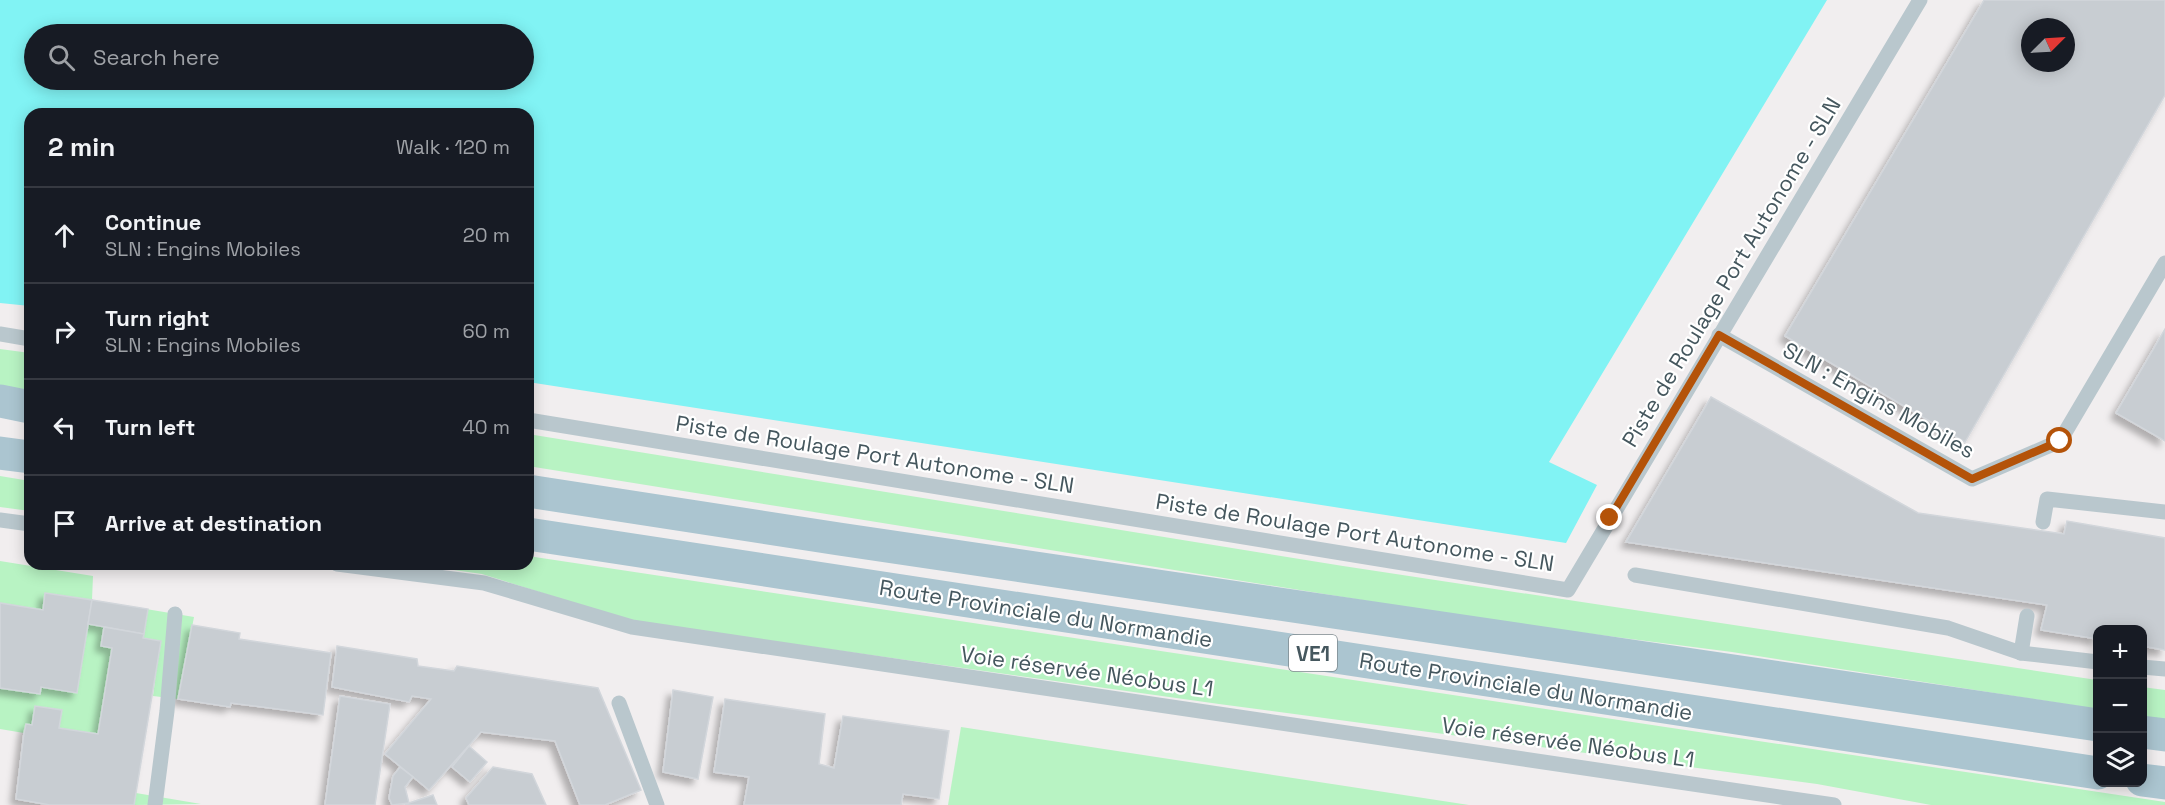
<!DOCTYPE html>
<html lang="en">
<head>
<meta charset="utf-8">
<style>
  body { margin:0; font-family:"Space Grotesk",sans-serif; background:#20242c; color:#f1f3f6 }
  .controls { position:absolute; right:18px; bottom:18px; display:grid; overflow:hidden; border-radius:12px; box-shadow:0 3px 15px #0003 }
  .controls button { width:54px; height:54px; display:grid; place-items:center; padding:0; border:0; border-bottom:2px solid #363941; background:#171b24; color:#f1f3f6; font:30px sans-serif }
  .compass { position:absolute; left:2021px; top:18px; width:54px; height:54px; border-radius:50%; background:#171b24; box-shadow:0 3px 15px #0003; rotate:66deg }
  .stop { position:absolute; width:18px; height:18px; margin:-14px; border:4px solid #b45309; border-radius:50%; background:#fff }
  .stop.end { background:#b45309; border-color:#fff; box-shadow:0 2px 6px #0008 }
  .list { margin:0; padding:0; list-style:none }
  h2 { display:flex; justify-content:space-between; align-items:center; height:78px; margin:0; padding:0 24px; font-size:26px }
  h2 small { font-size:20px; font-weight:400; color:#9ea1a6 }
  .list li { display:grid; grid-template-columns:39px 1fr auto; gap:18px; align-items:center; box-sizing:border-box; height:96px; padding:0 24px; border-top:2px solid #363941 }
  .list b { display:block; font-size:22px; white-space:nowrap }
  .list p { margin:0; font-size:20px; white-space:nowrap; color:#9ea1a6 }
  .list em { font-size:20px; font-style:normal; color:#9ea1a6 }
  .icon { flex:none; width:33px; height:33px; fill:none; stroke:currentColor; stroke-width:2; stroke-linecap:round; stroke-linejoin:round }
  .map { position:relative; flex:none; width:2165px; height:805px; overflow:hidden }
  .search { position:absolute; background:#171b24; box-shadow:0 3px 15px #0003; left:24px; top:24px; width:510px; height:66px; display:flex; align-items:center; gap:15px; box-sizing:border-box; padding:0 21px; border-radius:33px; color:#9ea1a6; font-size:22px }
  .panel { position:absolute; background:#171b24; box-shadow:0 3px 15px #0003; left:24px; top:108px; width:510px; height:462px; border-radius:18px }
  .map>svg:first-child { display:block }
  .green { fill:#b8f3c3 }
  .water { fill:#81f3f4; fill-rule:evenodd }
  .building { fill:#c8cdd2; stroke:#d2d6db; stroke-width:1.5; fill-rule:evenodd; filter:url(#shadow) }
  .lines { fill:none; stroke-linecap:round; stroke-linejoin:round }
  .lane { stroke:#b9c7cd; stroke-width:15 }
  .primary { stroke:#abc5d0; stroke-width:33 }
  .route { stroke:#b45309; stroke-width:8 }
  .labels { text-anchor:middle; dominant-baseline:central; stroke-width:4.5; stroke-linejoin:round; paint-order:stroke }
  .shield { fill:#fff; stroke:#7d898e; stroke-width:1.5 }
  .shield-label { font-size:21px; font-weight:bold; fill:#45575e }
  .street-label { font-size:22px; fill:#45575e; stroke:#fff }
</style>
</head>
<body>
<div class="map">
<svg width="2165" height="805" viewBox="0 0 2165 805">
  <defs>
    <filter id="shadow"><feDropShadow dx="-5.5" dy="5.5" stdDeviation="3" flood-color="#0004"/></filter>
  </defs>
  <rect width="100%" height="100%" fill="#f1eeef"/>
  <g class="green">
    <polygon points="0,349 30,353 30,390 0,386"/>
    <polygon points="528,434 1343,566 2097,680 2097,709 1732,652 1498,622 528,466"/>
    <polygon points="0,476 30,481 30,511 0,507"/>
    <polygon points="528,556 2165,802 2165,805 1931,805 1817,784 1219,704 635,622 482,574 412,564 528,564"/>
    <polygon points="0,561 93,576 92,600 194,617 178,699 153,696 160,641 143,638 144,634 104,627 101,646 112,648 98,734 26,724 24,733 0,729"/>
    <polygon points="2142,687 2165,690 2165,720 2143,716"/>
    <polygon points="961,727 1469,805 948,805"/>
    <polygon points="136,793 201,804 134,805"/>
  </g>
  <path class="water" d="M0,0H1827L1549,462L1597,485L1566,543L528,382V114H30V306L0,303ZM34,34H524V80H34Z"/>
  <g class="building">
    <path d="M1984,0H2165V95L1965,442L1785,336ZM2030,27H2066V63H2030Z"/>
    <polygon points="2165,329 2165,441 2116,413"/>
    <polygon points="1711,397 1918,513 2064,534 2067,521 2165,538 2165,650 2142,646 2142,630 2098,630 2098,639 2041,630 2047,605 1626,542"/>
    <polygon points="45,593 92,600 77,693 41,687 40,694 0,688 0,603 43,610"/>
    <polygon points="92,600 148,609 144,634 88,624"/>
    <polygon points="192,625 240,633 239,639 331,653 323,715 231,703 230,707 178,699"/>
    <polygon points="104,627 144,634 143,638 161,641 134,805 50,805 16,799 24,733 26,724 32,725 35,706 62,710 59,728 98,734 112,648 101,646"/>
    <polygon points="337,646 417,659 418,666 454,671 457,666 598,688 641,790 605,805 580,805 555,741 481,732 429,790 385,754 431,699 412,696 409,702 332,687"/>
    <polygon points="673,690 713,697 698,779 663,772"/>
    <polygon points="340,696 390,704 375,805 325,805"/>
    <polygon points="725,699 825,714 819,764 834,768 843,716 949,731 939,799 903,794 901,805 744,805 749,777 714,772"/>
    <polygon points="469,746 487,762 470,782 452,767"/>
    <polygon points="400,767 413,777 405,787 409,803 392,805 389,798 393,776"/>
    <polygon points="493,767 532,774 546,805 469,805 466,798"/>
    <polygon points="433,795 437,805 405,805 409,803"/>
  </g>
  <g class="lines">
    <g class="lane">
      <polyline points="0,334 30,339"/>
      <polyline points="1719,335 1972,479 2060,441 2165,263"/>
      <polyline points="528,420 1568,590 1920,0"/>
      <polyline points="0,520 30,524"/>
      <polyline points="2043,522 2047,499 2165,512"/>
      <polyline points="337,564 484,583 632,627 1834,805"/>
      <polyline points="1635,575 1948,628 2021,653 2098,662"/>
      <polyline points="2021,653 2027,616"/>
      <polyline points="2142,667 2165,669"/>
      <polyline points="619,703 657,805"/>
      <polyline points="155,805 167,711 175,614"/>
    </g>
    <g class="primary">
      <polyline points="0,401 30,407"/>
      <polyline points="0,453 30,457"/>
      <polyline points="528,491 839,539 2098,725"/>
      <polyline points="528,534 2098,773"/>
      <polyline points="2142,732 2165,735"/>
      <polyline points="2142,780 2165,783"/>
    </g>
  </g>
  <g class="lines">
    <polyline class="route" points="1610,518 1719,335 1972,479 2060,441"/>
  </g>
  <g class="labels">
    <rect class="shield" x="1289" y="635" width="48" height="36" rx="4.5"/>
    <g class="shield-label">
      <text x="1313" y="653">VE1</text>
    </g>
    <g class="street-label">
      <text transform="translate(1731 272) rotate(-59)">Piste de Roulage Port Autonome - SLN</text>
      <text transform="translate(1879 400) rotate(29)">SLN : Engins Mobiles</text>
      <text transform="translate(875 454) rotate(9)">Piste de Roulage Port Autonome - SLN</text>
      <text transform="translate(1355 532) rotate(9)">Piste de Roulage Port Autonome - SLN</text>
      <text transform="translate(1046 613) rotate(9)">Route Provinciale du Normandie</text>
      <text transform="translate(1087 671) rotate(8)">Voie réservée Néobus L1</text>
      <text transform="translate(1526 686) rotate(9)">Route Provinciale du Normandie</text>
      <text transform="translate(1568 742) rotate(8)">Voie réservée Néobus L1</text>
    </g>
  </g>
</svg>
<div class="controls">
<button>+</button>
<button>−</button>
<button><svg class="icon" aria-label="layers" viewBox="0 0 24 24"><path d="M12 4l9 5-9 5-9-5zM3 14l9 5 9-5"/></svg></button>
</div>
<svg class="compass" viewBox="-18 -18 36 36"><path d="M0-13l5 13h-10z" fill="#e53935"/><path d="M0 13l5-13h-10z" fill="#9ea1a6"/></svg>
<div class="stop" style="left:2060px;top:441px"></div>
<div class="stop end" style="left:1610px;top:518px"></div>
<div class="search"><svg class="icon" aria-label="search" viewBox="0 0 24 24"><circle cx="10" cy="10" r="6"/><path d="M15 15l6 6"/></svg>Search here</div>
<section class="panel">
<h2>2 min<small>Walk · 120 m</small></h2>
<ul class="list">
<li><svg class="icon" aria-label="ahead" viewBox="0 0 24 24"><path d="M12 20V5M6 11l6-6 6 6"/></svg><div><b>Continue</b><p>SLN : Engins Mobiles</p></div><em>20 m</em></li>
<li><svg class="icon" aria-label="right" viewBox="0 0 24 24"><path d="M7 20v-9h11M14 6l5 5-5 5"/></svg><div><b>Turn right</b><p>SLN : Engins Mobiles</p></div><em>60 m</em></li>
<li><svg class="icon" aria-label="left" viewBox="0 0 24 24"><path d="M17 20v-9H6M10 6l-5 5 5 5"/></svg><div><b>Turn left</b></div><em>40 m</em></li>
<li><svg class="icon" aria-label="arrive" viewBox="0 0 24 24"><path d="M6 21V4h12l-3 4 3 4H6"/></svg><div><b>Arrive at destination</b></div></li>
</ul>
</section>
</div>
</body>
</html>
